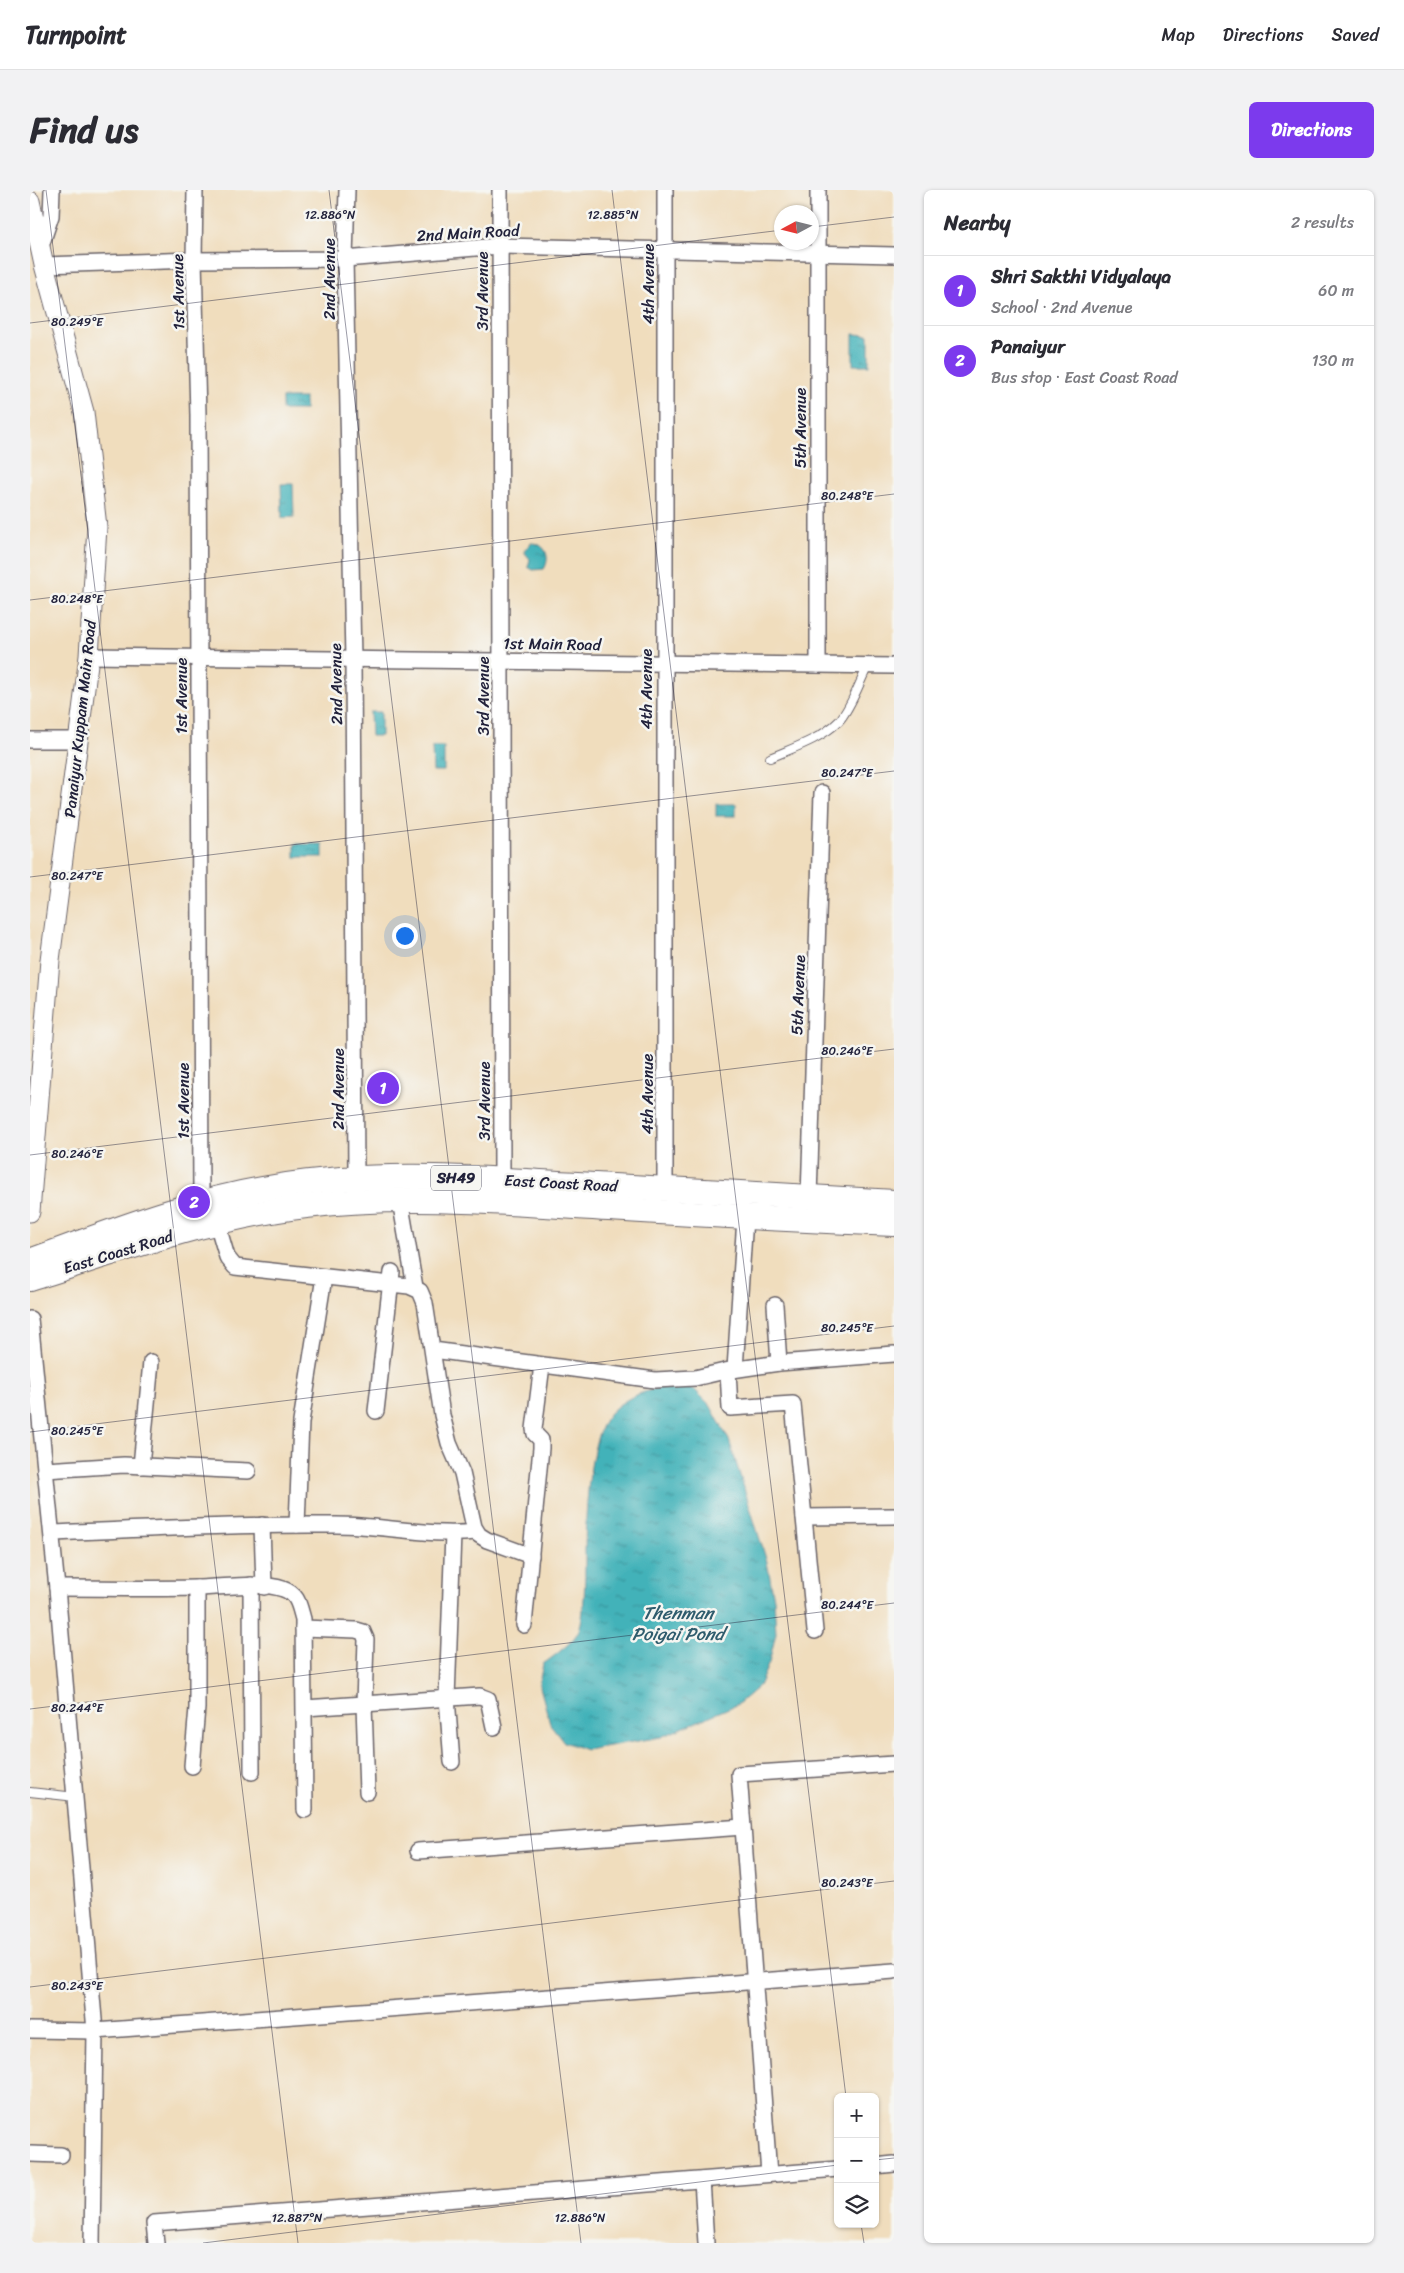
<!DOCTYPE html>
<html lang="en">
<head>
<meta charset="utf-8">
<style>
  body { margin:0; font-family:Sriracha,sans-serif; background:#f2f2f3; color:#2b2b33 }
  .controls { position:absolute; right:15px; bottom:15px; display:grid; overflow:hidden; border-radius:8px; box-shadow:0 1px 4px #0004 }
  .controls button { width:45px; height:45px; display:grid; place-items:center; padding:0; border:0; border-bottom:1px solid #e1e1e2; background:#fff; color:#2b2b33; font:25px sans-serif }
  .compass { position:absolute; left:744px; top:15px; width:45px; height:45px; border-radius:50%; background:#fff; box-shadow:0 1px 4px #0004; rotate:263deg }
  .you { position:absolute; left:374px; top:745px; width:18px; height:18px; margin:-12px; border:4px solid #fff; border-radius:50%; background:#1a73e8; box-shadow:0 0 0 8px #1a73e833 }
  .badge { display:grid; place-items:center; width:32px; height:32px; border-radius:50%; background:#7c3aed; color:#fff; font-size:16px; font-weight:700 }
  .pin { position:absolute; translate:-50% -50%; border:2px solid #fff; box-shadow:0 1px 5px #0006 }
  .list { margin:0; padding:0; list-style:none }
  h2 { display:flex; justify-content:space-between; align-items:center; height:65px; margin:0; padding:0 20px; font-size:21px }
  h2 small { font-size:16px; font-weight:400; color:#7c7c81 }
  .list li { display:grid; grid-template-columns:32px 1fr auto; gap:15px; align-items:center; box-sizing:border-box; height:70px; padding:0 20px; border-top:1px solid #e1e1e2 }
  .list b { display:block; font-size:19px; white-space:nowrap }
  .list p { margin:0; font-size:16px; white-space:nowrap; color:#7c7c81 }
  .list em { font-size:16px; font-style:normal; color:#7c7c81 }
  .icon { flex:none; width:28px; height:28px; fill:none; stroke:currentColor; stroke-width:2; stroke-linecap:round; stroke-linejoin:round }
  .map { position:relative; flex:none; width:864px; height:2053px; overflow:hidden; border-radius:8px }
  header { display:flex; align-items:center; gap:30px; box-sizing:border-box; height:70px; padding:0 25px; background:#fff; border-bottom:1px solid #e1e1e2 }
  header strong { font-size:24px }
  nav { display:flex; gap:28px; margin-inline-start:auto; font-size:18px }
  .intro { display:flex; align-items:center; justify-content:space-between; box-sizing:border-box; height:120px; padding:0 30px }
  h1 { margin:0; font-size:35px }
  .button { padding:12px 22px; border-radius:8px; background:#7c3aed; color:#fff; font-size:18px; font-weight:700 }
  main { display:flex; gap:30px; padding:0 30px }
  aside { flex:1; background:#fff; border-radius:8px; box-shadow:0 1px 4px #0004 }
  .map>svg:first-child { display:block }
  .water { fill:url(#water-ripples); stroke:#326a7a }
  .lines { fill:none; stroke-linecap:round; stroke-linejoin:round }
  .service-casing { stroke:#6a6368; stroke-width:10 }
  .minor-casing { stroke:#6a6368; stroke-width:18 }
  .tertiary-casing { stroke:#6a6368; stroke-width:21 }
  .primary-casing { stroke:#6a6368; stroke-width:26 }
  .service { stroke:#fff; stroke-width:8 }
  .minor { stroke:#fff; stroke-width:15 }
  .tertiary { stroke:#fff; stroke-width:19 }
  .primary { stroke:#fff; stroke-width:24 }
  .ticks { fill:none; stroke:#22223b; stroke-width:1; stroke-opacity:0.45 }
  .labels { text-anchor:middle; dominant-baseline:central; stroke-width:5; stroke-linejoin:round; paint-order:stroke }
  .shield { fill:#f6f6f2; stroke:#626272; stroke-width:1 }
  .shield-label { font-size:15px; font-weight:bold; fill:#22223b }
  .street-label { font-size:16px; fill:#22223b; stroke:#f6f6f2 }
  .water-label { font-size:18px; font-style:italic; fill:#2f5c6d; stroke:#f6f6f2 }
  .ticks-label { font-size:12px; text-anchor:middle; fill:#22223b; stroke:#f6f6f2; stroke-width:5; stroke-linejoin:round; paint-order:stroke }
</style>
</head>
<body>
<header>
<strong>Turnpoint</strong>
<nav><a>Map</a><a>Directions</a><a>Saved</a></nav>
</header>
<div class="intro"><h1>Find us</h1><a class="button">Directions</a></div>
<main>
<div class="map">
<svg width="864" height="2053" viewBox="0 0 864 2053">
  <defs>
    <pattern id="water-ripples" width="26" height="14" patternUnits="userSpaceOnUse" patternTransform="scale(1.25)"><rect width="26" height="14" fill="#42b2b9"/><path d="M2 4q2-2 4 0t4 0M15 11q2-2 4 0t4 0" fill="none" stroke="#379098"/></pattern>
  </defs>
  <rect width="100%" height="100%" fill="#f6f6f2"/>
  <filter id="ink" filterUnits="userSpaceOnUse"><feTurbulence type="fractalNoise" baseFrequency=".02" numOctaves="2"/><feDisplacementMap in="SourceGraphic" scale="10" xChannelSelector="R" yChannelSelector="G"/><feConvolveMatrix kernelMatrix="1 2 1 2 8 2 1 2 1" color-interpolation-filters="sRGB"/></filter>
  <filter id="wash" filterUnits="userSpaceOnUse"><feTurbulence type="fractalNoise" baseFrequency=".0096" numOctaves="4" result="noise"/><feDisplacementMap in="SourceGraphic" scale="20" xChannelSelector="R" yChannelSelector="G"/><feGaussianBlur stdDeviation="1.12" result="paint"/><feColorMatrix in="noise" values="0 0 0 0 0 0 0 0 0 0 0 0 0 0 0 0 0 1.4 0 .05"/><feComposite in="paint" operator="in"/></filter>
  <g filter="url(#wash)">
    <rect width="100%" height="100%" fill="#f0ddbd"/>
    <g class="water">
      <polygon points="823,144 839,145 839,175 823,175"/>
      <rect x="252" y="208" width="23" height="12"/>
      <polygon points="251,294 263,294 264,327 252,328"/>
      <path d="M501,353C516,353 521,368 514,379L503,380L498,377L500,369L495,363V359Z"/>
      <polygon points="340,522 351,522 351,546 341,546"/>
      <polygon points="402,557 414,557 414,581 403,581"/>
      <rect x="686" y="614" width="20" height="12"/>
      <rect x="265" y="654" width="28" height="13"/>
      <path d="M643,1195L665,1200L680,1215L699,1250L737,1372L744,1409L746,1443L739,1473L729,1496L708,1514L631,1547L556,1560L534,1552L520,1534L509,1493L513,1474C523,1467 545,1451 549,1440C555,1424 555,1387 555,1369C555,1336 557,1249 579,1224C595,1206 620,1199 643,1195Z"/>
    </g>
  </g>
  <g filter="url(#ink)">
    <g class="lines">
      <defs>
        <g id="service">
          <path d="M740,568C763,558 791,549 809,531C822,516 829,493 838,476"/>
          <polyline points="0,1602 46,1607"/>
        </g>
        <g id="minor">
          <polyline points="165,0 164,70 168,225 171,1013"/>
          <polyline points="317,0 315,69 323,469 326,987"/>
          <polyline points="470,0 472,999"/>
          <polyline points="11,56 21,26 22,0"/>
          <polyline points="14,75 164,70 315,69 469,56 864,65"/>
          <polyline points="59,466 864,476"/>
          <polyline points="788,475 788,0"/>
          <polyline points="0,550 49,550"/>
          <polyline points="635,999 635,0"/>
          <polyline points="779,1007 792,603"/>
          <polyline points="370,1010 385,1097"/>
          <polyline points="187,1033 197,1067 205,1077 379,1096 390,1101 395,1113 412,1225 419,1253 432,1283 444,1337 449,1345 457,1350 501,1366"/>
          <polyline points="745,1115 749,1173"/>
          <polyline points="0,1129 27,1398 65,1841 62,2053"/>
          <polyline points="403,1160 625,1190 665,1188 695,1181 749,1173 864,1164"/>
          <polyline points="705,1179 715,1028"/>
          <polyline points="698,1181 700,1218 763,1214 785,1441"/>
          <polyline points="346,1221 362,1082"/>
          <polyline points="111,1276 121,1172"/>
          <polyline points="15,1280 94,1275 218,1281"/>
          <polyline points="774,1327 864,1326"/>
          <polyline points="232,1335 234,1397"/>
          <polyline points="267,1335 271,1232 294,1087"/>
          <path d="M22,1343C117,1339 211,1334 306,1335C353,1335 399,1347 446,1342"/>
          <polyline points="221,1395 222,1582"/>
          <path d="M27,1398C73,1398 119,1399 165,1398C188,1398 233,1391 253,1399C268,1404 269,1415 273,1429L275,1620"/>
          <polyline points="494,1435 511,1258 511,1250 505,1244 504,1239 512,1175"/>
          <polyline points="273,1438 326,1440 333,1442 336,1449 334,1515 337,1602"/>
          <polyline points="275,1518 450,1506 458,1509 464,1537"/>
          <polyline points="422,1572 417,1508 423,1344"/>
          <polyline points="162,1576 167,1518 167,1398"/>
          <polyline points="388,1661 713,1637"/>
          <polyline points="0,1840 65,1841 864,1781"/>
          <polyline points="0,1964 31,1965"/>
          <polyline points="845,1976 864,1974"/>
          <polyline points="739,1984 709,1584 864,1574"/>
          <polyline points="672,1990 676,2053"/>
          <polyline points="126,2053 124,2033 808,1979"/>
        </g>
        <polyline id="tertiary" points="0,11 14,75 54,222 67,337 59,466 20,770 0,1022"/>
        <g id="primary">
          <path d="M0,1071C80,1042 160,1010 244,997C345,980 446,988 547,994C653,1000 758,1005 864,1012"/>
          <path d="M0,1089C90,1061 181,1027 276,1016C376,1004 478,1013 579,1019C674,1025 769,1030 864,1034"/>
        </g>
      </defs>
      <use href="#service" class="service-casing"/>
      <use href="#minor" class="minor-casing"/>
      <use href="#tertiary" class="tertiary-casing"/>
      <use href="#primary" class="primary-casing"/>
      <use href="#service" class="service"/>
      <use href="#minor" class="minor"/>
      <use href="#tertiary" class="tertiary"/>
      <use href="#primary" class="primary"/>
    </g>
  </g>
  <path class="ticks" d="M16,0L268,2053M299,0L551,2053M582,0L816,1907M782,37L864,27M0,133L752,40M0,410L864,304M0,687L864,581M0,965L864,859M0,1242L864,1136M0,1519L864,1413M0,1797L864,1691M845,1970L864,1968M831,2034L834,2053M173,2053L808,1975"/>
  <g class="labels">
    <rect class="shield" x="401" y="975.5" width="50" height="25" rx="4"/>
    <g class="shield-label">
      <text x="426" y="988">SH49</text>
    </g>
    <g class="street-label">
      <text transform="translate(438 43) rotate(-3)">2nd Main Road</text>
      <text transform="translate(299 89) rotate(-90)">2nd Avenue</text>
      <text transform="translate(618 94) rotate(-90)">4th Avenue</text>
      <text transform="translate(452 101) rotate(-90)">3rd Avenue</text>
      <text transform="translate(148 102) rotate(-91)">1st Avenue</text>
      <text transform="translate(770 238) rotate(-90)">5th Avenue</text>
      <text transform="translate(522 454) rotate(1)">1st Main Road</text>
      <text transform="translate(306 494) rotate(-91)">2nd Avenue</text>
      <text transform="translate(616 499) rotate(-90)">4th Avenue</text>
      <text transform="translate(151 506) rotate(-90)">1st Avenue</text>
      <text transform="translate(453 506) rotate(-90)">3rd Avenue</text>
      <text transform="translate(50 529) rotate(-84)">Panaiyur Kuppam Main Road</text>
      <text transform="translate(768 805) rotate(-88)">5th Avenue</text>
      <text transform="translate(308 899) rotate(-90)">2nd Avenue</text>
      <text transform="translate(617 904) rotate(-90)">4th Avenue</text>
      <text transform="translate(153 911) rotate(-90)">1st Avenue</text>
      <text transform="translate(454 911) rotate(-90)">3rd Avenue</text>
      <text transform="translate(531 993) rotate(3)">East Coast Road</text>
      <text transform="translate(88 1062) rotate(-17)">East Coast Road</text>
    </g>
    <g class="water-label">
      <text x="648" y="1423">Thenman<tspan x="648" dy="21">Poigai Pond</tspan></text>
    </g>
  </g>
  <g class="ticks-label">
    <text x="300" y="29">12.886°N</text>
    <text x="583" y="29">12.885°N</text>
    <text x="47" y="136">80.249°E</text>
    <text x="817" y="310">80.248°E</text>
    <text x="47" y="413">80.248°E</text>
    <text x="817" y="587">80.247°E</text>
    <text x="47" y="690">80.247°E</text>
    <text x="817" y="865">80.246°E</text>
    <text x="47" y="968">80.246°E</text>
    <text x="817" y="1142">80.245°E</text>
    <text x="47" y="1245">80.245°E</text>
    <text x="817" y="1419">80.244°E</text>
    <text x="47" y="1522">80.244°E</text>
    <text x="817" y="1697">80.243°E</text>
    <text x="47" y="1800">80.243°E</text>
    <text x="267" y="2032">12.887°N</text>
    <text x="550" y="2032">12.886°N</text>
  </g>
</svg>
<div class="controls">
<button>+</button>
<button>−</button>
<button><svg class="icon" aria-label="layers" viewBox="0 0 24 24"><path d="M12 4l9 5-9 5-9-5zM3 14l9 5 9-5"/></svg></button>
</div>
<svg class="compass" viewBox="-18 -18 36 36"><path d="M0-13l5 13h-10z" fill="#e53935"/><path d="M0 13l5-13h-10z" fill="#7c7c81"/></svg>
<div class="you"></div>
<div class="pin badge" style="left:353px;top:898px">1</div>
<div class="pin badge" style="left:164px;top:1012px">2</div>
</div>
<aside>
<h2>Nearby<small>2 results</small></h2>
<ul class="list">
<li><span class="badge">1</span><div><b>Shri Sakthi Vidyalaya</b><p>School · 2nd Avenue</p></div><em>60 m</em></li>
<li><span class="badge">2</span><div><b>Panaiyur</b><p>Bus stop · East Coast Road</p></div><em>130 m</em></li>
</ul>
</aside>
</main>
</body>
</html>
